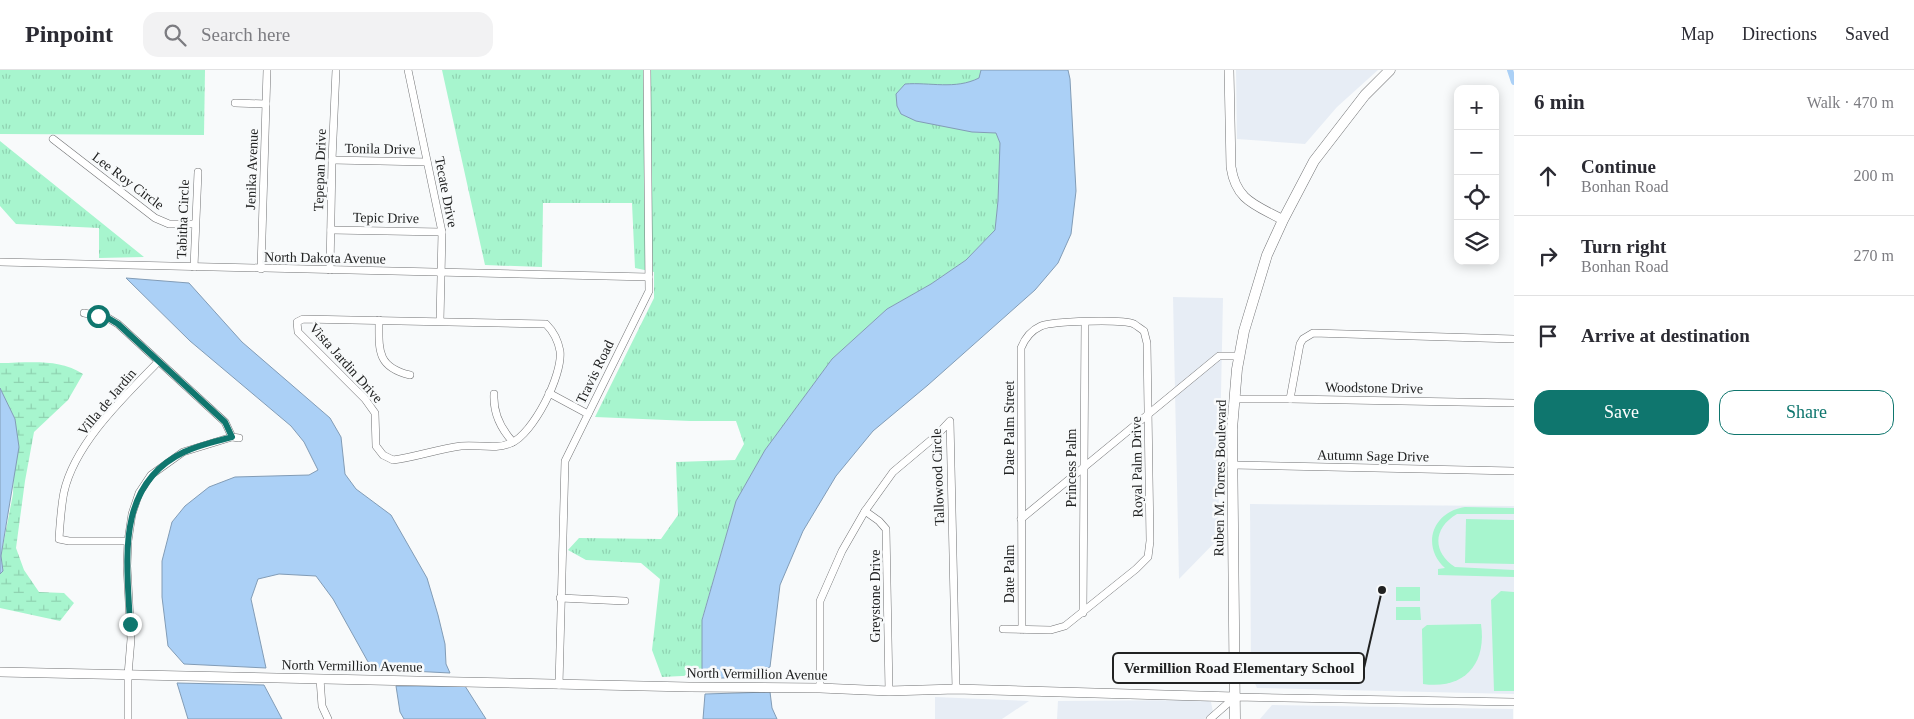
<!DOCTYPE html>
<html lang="en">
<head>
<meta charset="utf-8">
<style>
  body { margin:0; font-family:"Times New Roman",serif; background:#f2f2f3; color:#2b2b33 }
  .controls { position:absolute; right:15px; top:15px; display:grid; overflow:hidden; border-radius:10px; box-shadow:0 2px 12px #0003 }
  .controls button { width:45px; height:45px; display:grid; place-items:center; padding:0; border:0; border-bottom:1px solid #e1e1e2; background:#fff; color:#2b2b33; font:25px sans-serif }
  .stop { position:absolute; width:15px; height:15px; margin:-11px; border:4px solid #0f766e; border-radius:50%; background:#fff }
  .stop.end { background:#0f766e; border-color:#fff; box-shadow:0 1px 5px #0008 }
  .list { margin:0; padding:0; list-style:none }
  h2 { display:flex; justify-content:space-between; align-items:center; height:65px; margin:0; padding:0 20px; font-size:21px }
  h2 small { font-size:16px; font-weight:400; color:#7c7c81 }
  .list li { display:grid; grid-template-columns:32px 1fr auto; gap:15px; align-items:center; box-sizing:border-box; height:80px; padding:0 20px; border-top:1px solid #e1e1e2 }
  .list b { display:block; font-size:19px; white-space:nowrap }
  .list p { margin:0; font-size:16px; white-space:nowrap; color:#7c7c81 }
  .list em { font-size:16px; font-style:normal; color:#7c7c81 }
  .actions { display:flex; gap:10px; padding:15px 20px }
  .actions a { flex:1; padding:11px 0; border:1px solid #0f766e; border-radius:15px; text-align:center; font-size:18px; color:#0f766e }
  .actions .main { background:#0f766e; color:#fff }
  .icon { flex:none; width:28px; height:28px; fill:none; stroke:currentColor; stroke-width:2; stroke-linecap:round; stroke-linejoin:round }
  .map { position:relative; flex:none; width:1514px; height:649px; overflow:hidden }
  header { display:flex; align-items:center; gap:30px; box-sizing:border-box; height:70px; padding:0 25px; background:#fff; border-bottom:1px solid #e1e1e2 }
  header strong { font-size:24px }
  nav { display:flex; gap:28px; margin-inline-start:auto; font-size:18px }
  .search { width:350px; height:45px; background:#f2f2f3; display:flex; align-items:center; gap:12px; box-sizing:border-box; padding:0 18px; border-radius:15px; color:#7c7c81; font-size:19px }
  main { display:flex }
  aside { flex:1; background:#fff }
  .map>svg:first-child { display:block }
  .built { fill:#e7edf5 }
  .grass { fill:url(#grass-tufts) }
  .wetland { fill:url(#wetland-marsh) }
  .pitch { fill:#a7f5ce }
  .water { fill:#abd0f6; stroke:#829cb6 }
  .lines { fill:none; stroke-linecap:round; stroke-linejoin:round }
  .canal { stroke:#abd0f6; stroke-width:6 }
  .minor-casing { stroke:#727375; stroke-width:8 }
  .tertiary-casing { stroke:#727375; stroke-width:10 }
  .secondary-casing { stroke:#727375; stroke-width:11 }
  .minor { stroke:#fff; stroke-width:7 }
  .tertiary { stroke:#fff; stroke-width:9 }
  .secondary { stroke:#fff; stroke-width:10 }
  .route { stroke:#0f766e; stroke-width:6 }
  .labels { text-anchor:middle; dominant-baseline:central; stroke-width:5; stroke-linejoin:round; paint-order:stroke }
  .street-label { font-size:14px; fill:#212222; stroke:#f8fafb }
  .leader { fill:none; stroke:#212222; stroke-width:2 }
  .callout-dot { fill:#212222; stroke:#f8fafb; stroke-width:2 }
  .callout { fill:#f8fafb; stroke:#212222; stroke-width:2 }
  .callout-label { font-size:15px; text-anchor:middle; font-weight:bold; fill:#212222 }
</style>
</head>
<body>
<header>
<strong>Pinpoint</strong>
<div class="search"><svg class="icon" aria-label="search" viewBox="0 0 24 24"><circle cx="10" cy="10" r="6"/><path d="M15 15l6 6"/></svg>Search here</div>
<nav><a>Map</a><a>Directions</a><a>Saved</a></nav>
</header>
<main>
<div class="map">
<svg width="1514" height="649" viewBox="0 0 1514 649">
  <defs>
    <pattern id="grass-tufts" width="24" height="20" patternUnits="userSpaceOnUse" patternTransform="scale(1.25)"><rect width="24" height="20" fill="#a7f5ce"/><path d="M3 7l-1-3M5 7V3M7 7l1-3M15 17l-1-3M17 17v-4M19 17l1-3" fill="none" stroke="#8fd2b1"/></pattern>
    <pattern id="wetland-marsh" width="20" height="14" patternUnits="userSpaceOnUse" patternTransform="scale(1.25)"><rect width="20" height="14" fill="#a7f5ce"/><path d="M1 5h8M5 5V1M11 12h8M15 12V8" fill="none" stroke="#8fd2b1"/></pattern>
  </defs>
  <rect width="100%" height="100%" fill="#f8fafb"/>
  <g class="built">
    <polygon points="1236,0 1378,0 1337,37 1305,74 1237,69"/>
    <polygon points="1173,227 1223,228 1218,469 1179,509"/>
    <polygon points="1250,434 1514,436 1514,624 1257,618 1251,605"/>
    <polygon points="935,627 1029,631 1002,649 935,649"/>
    <polygon points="1205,630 1211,632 1213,642 1204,649 1057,649 1058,631"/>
    <polygon points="1272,635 1513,639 1513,649 1260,649"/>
  </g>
  <g class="grass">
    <polygon points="0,0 205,0 204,65 0,64"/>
    <path d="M442,0H981L979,8C968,14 958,16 945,15L972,62L996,63L1000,73L998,131L995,160L966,190L931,214L887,239L832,289L765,380L736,431L702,549V605L662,607L652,580L660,509L641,493L586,490L568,480L579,468L661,469L678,445L676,392L735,390L744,374L736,351H690L595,347L654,228V202L635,198L632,133H543L542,197L485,195Z"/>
    <polygon points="0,71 144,187 99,188 99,158 16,154 0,136"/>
  </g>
  <path class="wetland" d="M0,293C28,293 59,288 83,304L68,330L34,362L25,411L16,478L24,500L39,522L64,523L74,533L60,551L0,538V504L3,501L1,486L13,424L15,349L0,318Z"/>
  <g class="pitch">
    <path d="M1465,437L1514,438V444H1457C1433,458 1432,482 1455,497L1514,500V507L1438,505V499L1445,498C1421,476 1432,442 1465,437Z"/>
    <polygon points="1466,449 1514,450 1514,494 1465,493"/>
    <rect x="1396" y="517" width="24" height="14"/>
    <polygon points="1501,521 1514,522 1514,621 1494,621 1491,530"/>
    <polygon points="1396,537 1420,537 1421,550 1396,550"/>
    <path d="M1481,554C1487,594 1464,620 1423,614L1422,559L1427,555Z"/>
  </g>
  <g class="water">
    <path d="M981,0H1068L1070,9L1076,121L1071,164L1058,193L1035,220L928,315L873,361L836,406L803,461L780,515L770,597L745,608H716L702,605V550L736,431L765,380L832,289L887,239L931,214L966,190L995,160L998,131L1000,73L996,63L972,62L916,51L901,44L897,36L896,24L905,14C930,12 955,20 979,8Z"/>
    <polygon points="126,208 189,213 242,272 330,348 341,367 345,404 356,419 391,445 427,508 438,545 445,574 446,594 450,603 372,599 333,529 316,506 279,504 258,509 251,529 266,598 184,594 168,576 162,527 162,491 172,452 185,436 209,417 235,407 309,405 318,400 304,372 291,356 190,271"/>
    <polygon points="0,318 15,349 19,377 1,486 3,501 0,504"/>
    <polygon points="177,613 264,615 282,649 188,649"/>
    <polygon points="396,616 465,616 486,649 404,649 400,642"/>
    <polygon points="770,622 772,638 777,649 703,649 705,624"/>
  </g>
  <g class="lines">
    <polyline class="canal" points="1510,0 1514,12"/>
    <defs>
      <g id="minor">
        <polyline points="408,0 442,162 440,251"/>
        <polyline points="235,33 266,34"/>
        <polyline points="53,69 155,148 169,154 195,154"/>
        <polyline points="332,90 427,92"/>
        <polyline points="331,160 442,162"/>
        <polyline points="0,192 649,207"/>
        <polyline points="194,197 198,102"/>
        <polyline points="261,199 267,0"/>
        <polyline points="330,200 332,90 336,0"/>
        <polyline points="84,243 108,248 118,254 225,352 232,367 239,368"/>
        <path d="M303,249L546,254C554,262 558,270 560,281C563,305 533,364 511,373C496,380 477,374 461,376C438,379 416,387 393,390L383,385L376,376L375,343L365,329L298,262L297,252Z"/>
        <path d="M379,250C379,279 376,297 410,305"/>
        <polyline points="549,323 588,344"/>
        <path d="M494,324C493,343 501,359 513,372"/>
        <polyline points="1234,329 1290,329 1514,333"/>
        <polyline points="1290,329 1300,274 1303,269 1313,263 1514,269"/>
        <polyline points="1232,395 1514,401"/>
        <polyline points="865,441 879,451 886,459 889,621"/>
        <polyline points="1021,449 1219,286 1239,286"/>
        <path d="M128,471H69L59,469C60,454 61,437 64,422C75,373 124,327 158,292"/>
        <polyline points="560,528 625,531"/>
        <polyline points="1083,543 1085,252"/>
        <path d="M1003,559L1051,560L1065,556L1136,499L1148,487L1150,471L1147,273L1144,261C1141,259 1137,256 1134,254C1122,249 1053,251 1041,256C1032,260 1025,268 1021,278L1022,560"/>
        <polyline points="320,609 322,636 328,649"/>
        <polyline points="559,615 565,391 649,221 647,0"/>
        <polyline points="820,618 820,531 842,481 865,441 893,402 937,365 950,351 956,619"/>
        <polyline points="128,649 128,605 131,569 127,496 128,471 132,444 139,423 151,405 183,382 232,367"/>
        <polyline points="1210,649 1235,627 1514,632"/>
      </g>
      <g id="tertiary">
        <path d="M1229,0L1231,97C1236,131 1256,135 1283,150"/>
        <polyline points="0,602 689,617 820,618 889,621 956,619 1235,627"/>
      </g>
      <polyline id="secondary" points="1235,649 1232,359 1237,299 1244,261 1267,185 1283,150 1314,91 1365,25 1390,0"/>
    </defs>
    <use href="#minor" class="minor-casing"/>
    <use href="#tertiary" class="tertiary-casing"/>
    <use href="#secondary" class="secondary-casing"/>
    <use href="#minor" class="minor"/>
    <use href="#tertiary" class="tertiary"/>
    <use href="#secondary" class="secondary"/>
  </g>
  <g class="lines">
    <path class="route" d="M98,246L108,248L118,254L225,352L232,367C216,371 199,375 184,382C115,415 127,490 130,554"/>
  </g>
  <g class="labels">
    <g class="street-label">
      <text transform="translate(380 79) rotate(1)">Tonila Drive</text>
      <text transform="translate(252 99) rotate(-88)">Jenika Avenue</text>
      <text transform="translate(320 100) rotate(-88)">Tepepan Drive</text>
      <text transform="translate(128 111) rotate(37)">Lee Roy Circle</text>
      <text transform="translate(446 122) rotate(79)">Tecate Drive</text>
      <text transform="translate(386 148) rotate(1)">Tepic Drive</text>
      <text transform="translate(183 149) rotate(-88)">Tabitha Circle</text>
      <text transform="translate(325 188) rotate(1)">North Dakota Avenue</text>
      <text transform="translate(346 293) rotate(48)">Vista Jardin Drive</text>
      <text transform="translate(595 302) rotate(-64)">Travis Road</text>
      <text transform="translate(1374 318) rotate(1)">Woodstone Drive</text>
      <text transform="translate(107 332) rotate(-50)">Villa de Jardin</text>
      <text transform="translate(1009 358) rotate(-90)">Date Palm Street</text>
      <text transform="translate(1373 386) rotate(1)">Autumn Sage Drive</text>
      <text transform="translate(1137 397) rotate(-91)">Royal Palm Drive</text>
      <text transform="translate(1071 398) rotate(-90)">Princess Palm</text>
      <text transform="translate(938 407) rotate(-92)">Tallowood Circle</text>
      <text transform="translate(1220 408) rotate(-89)">Ruben M. Torres Boulevard</text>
      <text transform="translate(1009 504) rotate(-90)">Date Palm</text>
      <text transform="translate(875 526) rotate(-90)">Greystone Drive</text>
      <text transform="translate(352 596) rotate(1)">North Vermillion Avenue</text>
      <text transform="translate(757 604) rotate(1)">North Vermillion Avenue</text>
    </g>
  </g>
  <path class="leader" d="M1382 520L1364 598"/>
  <circle class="callout-dot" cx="1382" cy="520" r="5"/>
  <rect class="callout" x="1113" y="583" width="251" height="30" rx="5"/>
  <g class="callout-label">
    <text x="1239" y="603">Vermillion Road Elementary School</text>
  </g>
</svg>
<div class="controls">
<button>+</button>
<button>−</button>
<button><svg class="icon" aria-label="locate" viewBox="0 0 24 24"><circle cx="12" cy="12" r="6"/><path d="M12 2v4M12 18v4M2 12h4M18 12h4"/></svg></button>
<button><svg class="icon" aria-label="layers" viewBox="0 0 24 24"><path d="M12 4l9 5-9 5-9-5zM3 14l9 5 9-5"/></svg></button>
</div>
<div class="stop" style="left:98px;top:246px"></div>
<div class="stop end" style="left:130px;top:554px"></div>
</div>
<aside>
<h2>6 min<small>Walk · 470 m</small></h2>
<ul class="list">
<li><svg class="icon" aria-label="ahead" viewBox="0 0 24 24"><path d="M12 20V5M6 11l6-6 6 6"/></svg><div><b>Continue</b><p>Bonhan Road</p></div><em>200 m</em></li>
<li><svg class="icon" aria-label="right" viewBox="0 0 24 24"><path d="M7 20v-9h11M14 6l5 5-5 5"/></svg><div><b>Turn right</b><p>Bonhan Road</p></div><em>270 m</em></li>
<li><svg class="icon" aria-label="arrive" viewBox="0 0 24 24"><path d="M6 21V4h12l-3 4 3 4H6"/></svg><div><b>Arrive at destination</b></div></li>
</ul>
<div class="actions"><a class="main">Save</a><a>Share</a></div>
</aside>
</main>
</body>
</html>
